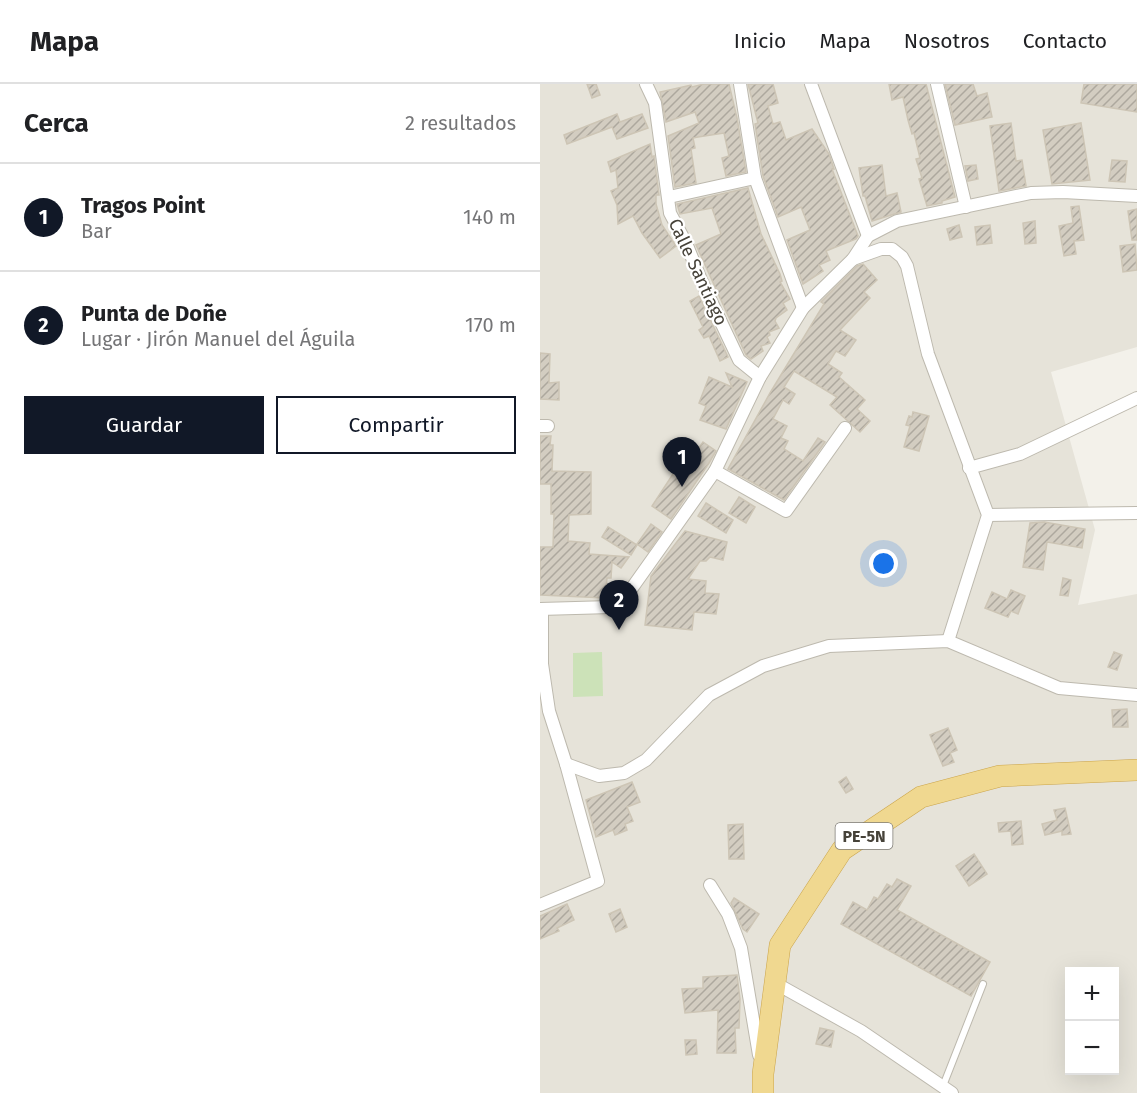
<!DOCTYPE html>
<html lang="es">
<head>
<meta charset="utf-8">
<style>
  body { margin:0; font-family:"Fira Sans",sans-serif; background:#f2f2f2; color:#202124 }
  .controls { position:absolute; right:18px; bottom:18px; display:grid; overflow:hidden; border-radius:0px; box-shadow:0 6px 24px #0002 }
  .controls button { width:54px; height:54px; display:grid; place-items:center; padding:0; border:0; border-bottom:2px solid #e0e0e0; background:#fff; color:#202124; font:30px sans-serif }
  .you { position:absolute; left:344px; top:480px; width:21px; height:21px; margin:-15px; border:4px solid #fff; border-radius:50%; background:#1a73e8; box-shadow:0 0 0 9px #1a73e833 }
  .badge { display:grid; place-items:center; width:39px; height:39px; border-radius:50%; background:#111827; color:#fff; font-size:20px; font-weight:700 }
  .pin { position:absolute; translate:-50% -50px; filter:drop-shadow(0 2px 3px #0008) }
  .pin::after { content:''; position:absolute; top:32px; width:21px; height:18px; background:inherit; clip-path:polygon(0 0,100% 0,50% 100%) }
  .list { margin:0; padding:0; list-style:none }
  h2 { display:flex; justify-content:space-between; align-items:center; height:78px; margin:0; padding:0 24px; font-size:26px }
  h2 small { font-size:20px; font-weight:400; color:#757577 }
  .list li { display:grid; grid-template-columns:39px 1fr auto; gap:18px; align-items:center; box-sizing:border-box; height:108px; padding:0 24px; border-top:2px solid #e0e0e0 }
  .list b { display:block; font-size:22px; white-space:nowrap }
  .list p { margin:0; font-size:20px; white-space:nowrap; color:#757577 }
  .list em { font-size:20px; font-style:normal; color:#757577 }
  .actions { display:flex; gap:12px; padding:18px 24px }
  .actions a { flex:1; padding:14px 0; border:2px solid #111827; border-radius:0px; text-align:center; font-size:21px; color:#111827 }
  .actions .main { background:#111827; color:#fff }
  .map { position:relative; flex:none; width:597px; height:1009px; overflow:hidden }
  header { display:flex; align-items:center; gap:36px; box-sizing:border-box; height:84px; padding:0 30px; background:#fff; border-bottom:2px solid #e0e0e0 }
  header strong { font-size:28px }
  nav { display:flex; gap:33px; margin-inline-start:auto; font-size:21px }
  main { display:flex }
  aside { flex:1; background:#fff }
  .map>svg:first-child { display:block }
  .residential { fill:#e6e3d9; fill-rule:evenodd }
  .park { fill:#cce2b8 }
  .building { fill:url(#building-hatch); stroke:#cdc5b5; stroke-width:1.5 }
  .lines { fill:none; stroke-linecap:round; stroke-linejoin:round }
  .service-casing { stroke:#bdb9ae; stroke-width:8 }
  .minor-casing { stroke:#bdb9ae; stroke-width:14 }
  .trunk-casing { stroke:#cba54c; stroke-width:22 }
  .service { stroke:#fff; stroke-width:6 }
  .minor { stroke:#fff; stroke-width:12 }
  .trunk { stroke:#f0d890; stroke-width:21 }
  .labels { text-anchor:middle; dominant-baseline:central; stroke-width:4.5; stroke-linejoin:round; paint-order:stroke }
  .shield { fill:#fff; stroke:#7e7b74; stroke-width:1.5 }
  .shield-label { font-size:16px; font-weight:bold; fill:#464239 }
  .street-label { font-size:18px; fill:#464239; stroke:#fff }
</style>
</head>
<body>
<header>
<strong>Mapa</strong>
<nav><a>Inicio</a><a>Mapa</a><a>Nosotros</a><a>Contacto</a></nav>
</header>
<main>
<aside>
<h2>Cerca<small>2 resultados</small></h2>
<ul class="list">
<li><span class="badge">1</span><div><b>Tragos Point</b><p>Bar</p></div><em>140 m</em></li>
<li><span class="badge">2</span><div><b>Punta de Doñe</b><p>Lugar · Jirón Manuel del Águila</p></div><em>170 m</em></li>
</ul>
<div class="actions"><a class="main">Guardar</a><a>Compartir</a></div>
</aside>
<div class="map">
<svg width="597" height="1009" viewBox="0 0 597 1009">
  <defs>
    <pattern id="building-hatch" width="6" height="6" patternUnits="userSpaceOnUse" patternTransform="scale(1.5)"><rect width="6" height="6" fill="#d3cdc1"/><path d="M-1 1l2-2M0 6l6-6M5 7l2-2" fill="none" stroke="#ada89e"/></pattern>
  </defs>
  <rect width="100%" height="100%" fill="#f3f1ea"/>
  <path class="residential" d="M0,0H597V263L511,288L555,446L538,521L597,510V1009H0ZM530,888H574V986H530Z"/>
  <polygon class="park" points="62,568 63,612 33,613 33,569"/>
  <g class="building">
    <polygon points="47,0 56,0 60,11 52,14"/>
    <polygon points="164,0 189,0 197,34 206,88 186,92 182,74 189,72 184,49 158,53 153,54 155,64 151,65 156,99 135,103 128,52 159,39 155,28 126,38 120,8 151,1 152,3"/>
    <polygon points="208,0 233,0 238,19 228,22 233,40 240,38 246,56 272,45 289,70 294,85 292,85 318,152 316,155 286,167 290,176 279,181 283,187 263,200 247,156 270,146 261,123 238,133 223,92 215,40 218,39"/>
    <polygon points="349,0 386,0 415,113 402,117 402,119 387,122 379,95 382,94 376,75 380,74 374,49 372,50 368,36 363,13 352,16"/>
    <polygon points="405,0 433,0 437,12 447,9 452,33 415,41"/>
    <polygon points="544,0 597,0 597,28 541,19"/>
    <polygon points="77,30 80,38 102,30 108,44 77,55 72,43 27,60 24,51"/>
    <polygon points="471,39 476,77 482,76 486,102 459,107 450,42"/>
    <polygon points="541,39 550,96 512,100 503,46"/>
    <polygon points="110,60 112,73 114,72 119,111 116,111 116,120 122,141 136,162 120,174 102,149 93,132 78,140 77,121 71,107 78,104 76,86 71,88 68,78"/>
    <polygon points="572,76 587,77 585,98 569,97"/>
    <polygon points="342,81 346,112 357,109 361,128 332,137 325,112 323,112 319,84"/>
    <polygon points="436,81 438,95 428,97 425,82"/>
    <polygon points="208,104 221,150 240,190 242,197 240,198 250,215 243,219 247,226 236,234 235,237 239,244 229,248 230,251 227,253 230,259 221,262 223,267 211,275 206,271 156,161 181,150 172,124 140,130 137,120"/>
    <polygon points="539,122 544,156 534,157 536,170 524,172 519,142 533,139 531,123"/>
    <polygon points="597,125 597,156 592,156 588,127"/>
    <polygon points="495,137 496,159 485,160 483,139"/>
    <polygon points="419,141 422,153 410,156 407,145"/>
    <polygon points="450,141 452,159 437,161 435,143"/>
    <polygon points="595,160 597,186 583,188 580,162"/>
    <polygon points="323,180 337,196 324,208 330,214 300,246 316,256 305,272 296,267 288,280 302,289 299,293 325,316 317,325 330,337 320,348 290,321 297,313 254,287 244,303 255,310 249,320 243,316 233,335 247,342 241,354 248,357 244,365 263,377 278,354 285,358 244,416 188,385 230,309 284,220 281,218 317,182"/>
    <polygon points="159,212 188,273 180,277 169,252 164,254 159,246 163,243 150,217"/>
    <polygon points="0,269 10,270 9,299 19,298 19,316 0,315"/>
    <polygon points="186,289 207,298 186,345 160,336 166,322 159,319 169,293 192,303"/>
    <polygon points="373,328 389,332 379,367 364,363 370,342 366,341 369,332 372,333"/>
    <polygon points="0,352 11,352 10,361 13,361 12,387 51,388 51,430 29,431 28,457 50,459 49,470 89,473 81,484 72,478 71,494 67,494 65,514 0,511 0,463 13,463 14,430 11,430 11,400 0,400"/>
    <polygon points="163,358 176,367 169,379 131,435 112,422 148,367 154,371"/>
    <polygon points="199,413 215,423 206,439 189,429"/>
    <polygon points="166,419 193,436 186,449 158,432"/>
    <polygon points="504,438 545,445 542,464 507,458 503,486 483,483 490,439"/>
    <polygon points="111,440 122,448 108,468 97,460"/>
    <polygon points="68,443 97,461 91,471 62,453"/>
    <polygon points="145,447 187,458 183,476 170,473 166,477 160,477 148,495 166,497 165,509 179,510 176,530 154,528 152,546 105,541 111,492"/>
    <polygon points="523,494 531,496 528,512 520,511"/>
    <polygon points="471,506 485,512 478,530 471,527 468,533 445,524 452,508 467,515"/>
    <polygon points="574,568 582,571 577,586 568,583"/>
    <polygon points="587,625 588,643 573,643 572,626"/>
    <polygon points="408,644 417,666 410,669 414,678 403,682 390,651"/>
    <polygon points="306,693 313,705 306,709 299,698"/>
    <polygon points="92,698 100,718 87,723 93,737 85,740 87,746 75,751 73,746 56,753 46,716"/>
    <polygon points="525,724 531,750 522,751 522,747 505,751 502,740 517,736 514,726"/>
    <polygon points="481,737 483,760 472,761 471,747 459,748 458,739"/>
    <polygon points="203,740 204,775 189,775 188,741"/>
    <polygon points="434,770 447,790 429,802 416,782"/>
    <polygon points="357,795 371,802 357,826 450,878 431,912 301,840 313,818 327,826 334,813 338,815 347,800 352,803"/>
    <polygon points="194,814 219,830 207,848 203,845 191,819"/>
    <polygon points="27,820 34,836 17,844 19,847 0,855 0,832"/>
    <polygon points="80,825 87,843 76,848 69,830"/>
    <polygon points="197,891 200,915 199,944 195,944 196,969 177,969 178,926 145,929 142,905 163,904 163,893"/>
    <polygon points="280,944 294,947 291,963 276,960"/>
    <polygon points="145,956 156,956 157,970 146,971"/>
  </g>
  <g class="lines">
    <defs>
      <polyline id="service" points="403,1002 443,900"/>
      <g id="minor">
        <polyline points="106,0 115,19 130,129 146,159 161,196 199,276 220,293"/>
        <polyline points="200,0 215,94 263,224"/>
        <polyline points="271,0 328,152"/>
        <polyline points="397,0 426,123"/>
        <polyline points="129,113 215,94"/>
        <polyline points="313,175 341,165 352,165 362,173 367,182 388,270 448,431 408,557"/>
        <polyline points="0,342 8,342"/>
        <polyline points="429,384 480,370 597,314"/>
        <polyline points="175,387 246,427 305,344"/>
        <polyline points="448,431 597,429"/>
        <polyline points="0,525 71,523 80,518 87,511 175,387 220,293 263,224 313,175 328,152 357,137 491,109 523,108 597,112"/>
        <polyline points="26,680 59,692 84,689 106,676 169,611 223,582 289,562 408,557 519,604 597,611"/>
        <polyline points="170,801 188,830 201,864 219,971"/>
        <polyline points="0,821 58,797 26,680 9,627 2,580 2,525"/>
        <polyline points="235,899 321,947 412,1009"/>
      </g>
      <polyline id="trunk" points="223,1009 223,990 240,861 302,766 381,713 460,692 597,686"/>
    </defs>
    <use href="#service" class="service-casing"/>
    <use href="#minor" class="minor-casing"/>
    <use href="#trunk" class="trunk-casing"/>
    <use href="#service" class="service"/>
    <use href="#minor" class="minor"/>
    <use href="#trunk" class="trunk"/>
  </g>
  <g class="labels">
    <rect class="shield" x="295.5" y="739" width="57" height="26" rx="4.5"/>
    <g class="shield-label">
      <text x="324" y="752">PE-5N</text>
    </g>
    <g class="street-label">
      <text transform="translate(158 188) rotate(65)">Calle Santiago</text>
    </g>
  </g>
</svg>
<div class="controls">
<button>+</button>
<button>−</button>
</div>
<div class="you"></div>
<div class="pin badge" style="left:142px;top:403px">1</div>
<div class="pin badge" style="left:79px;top:546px">2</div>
</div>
</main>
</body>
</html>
